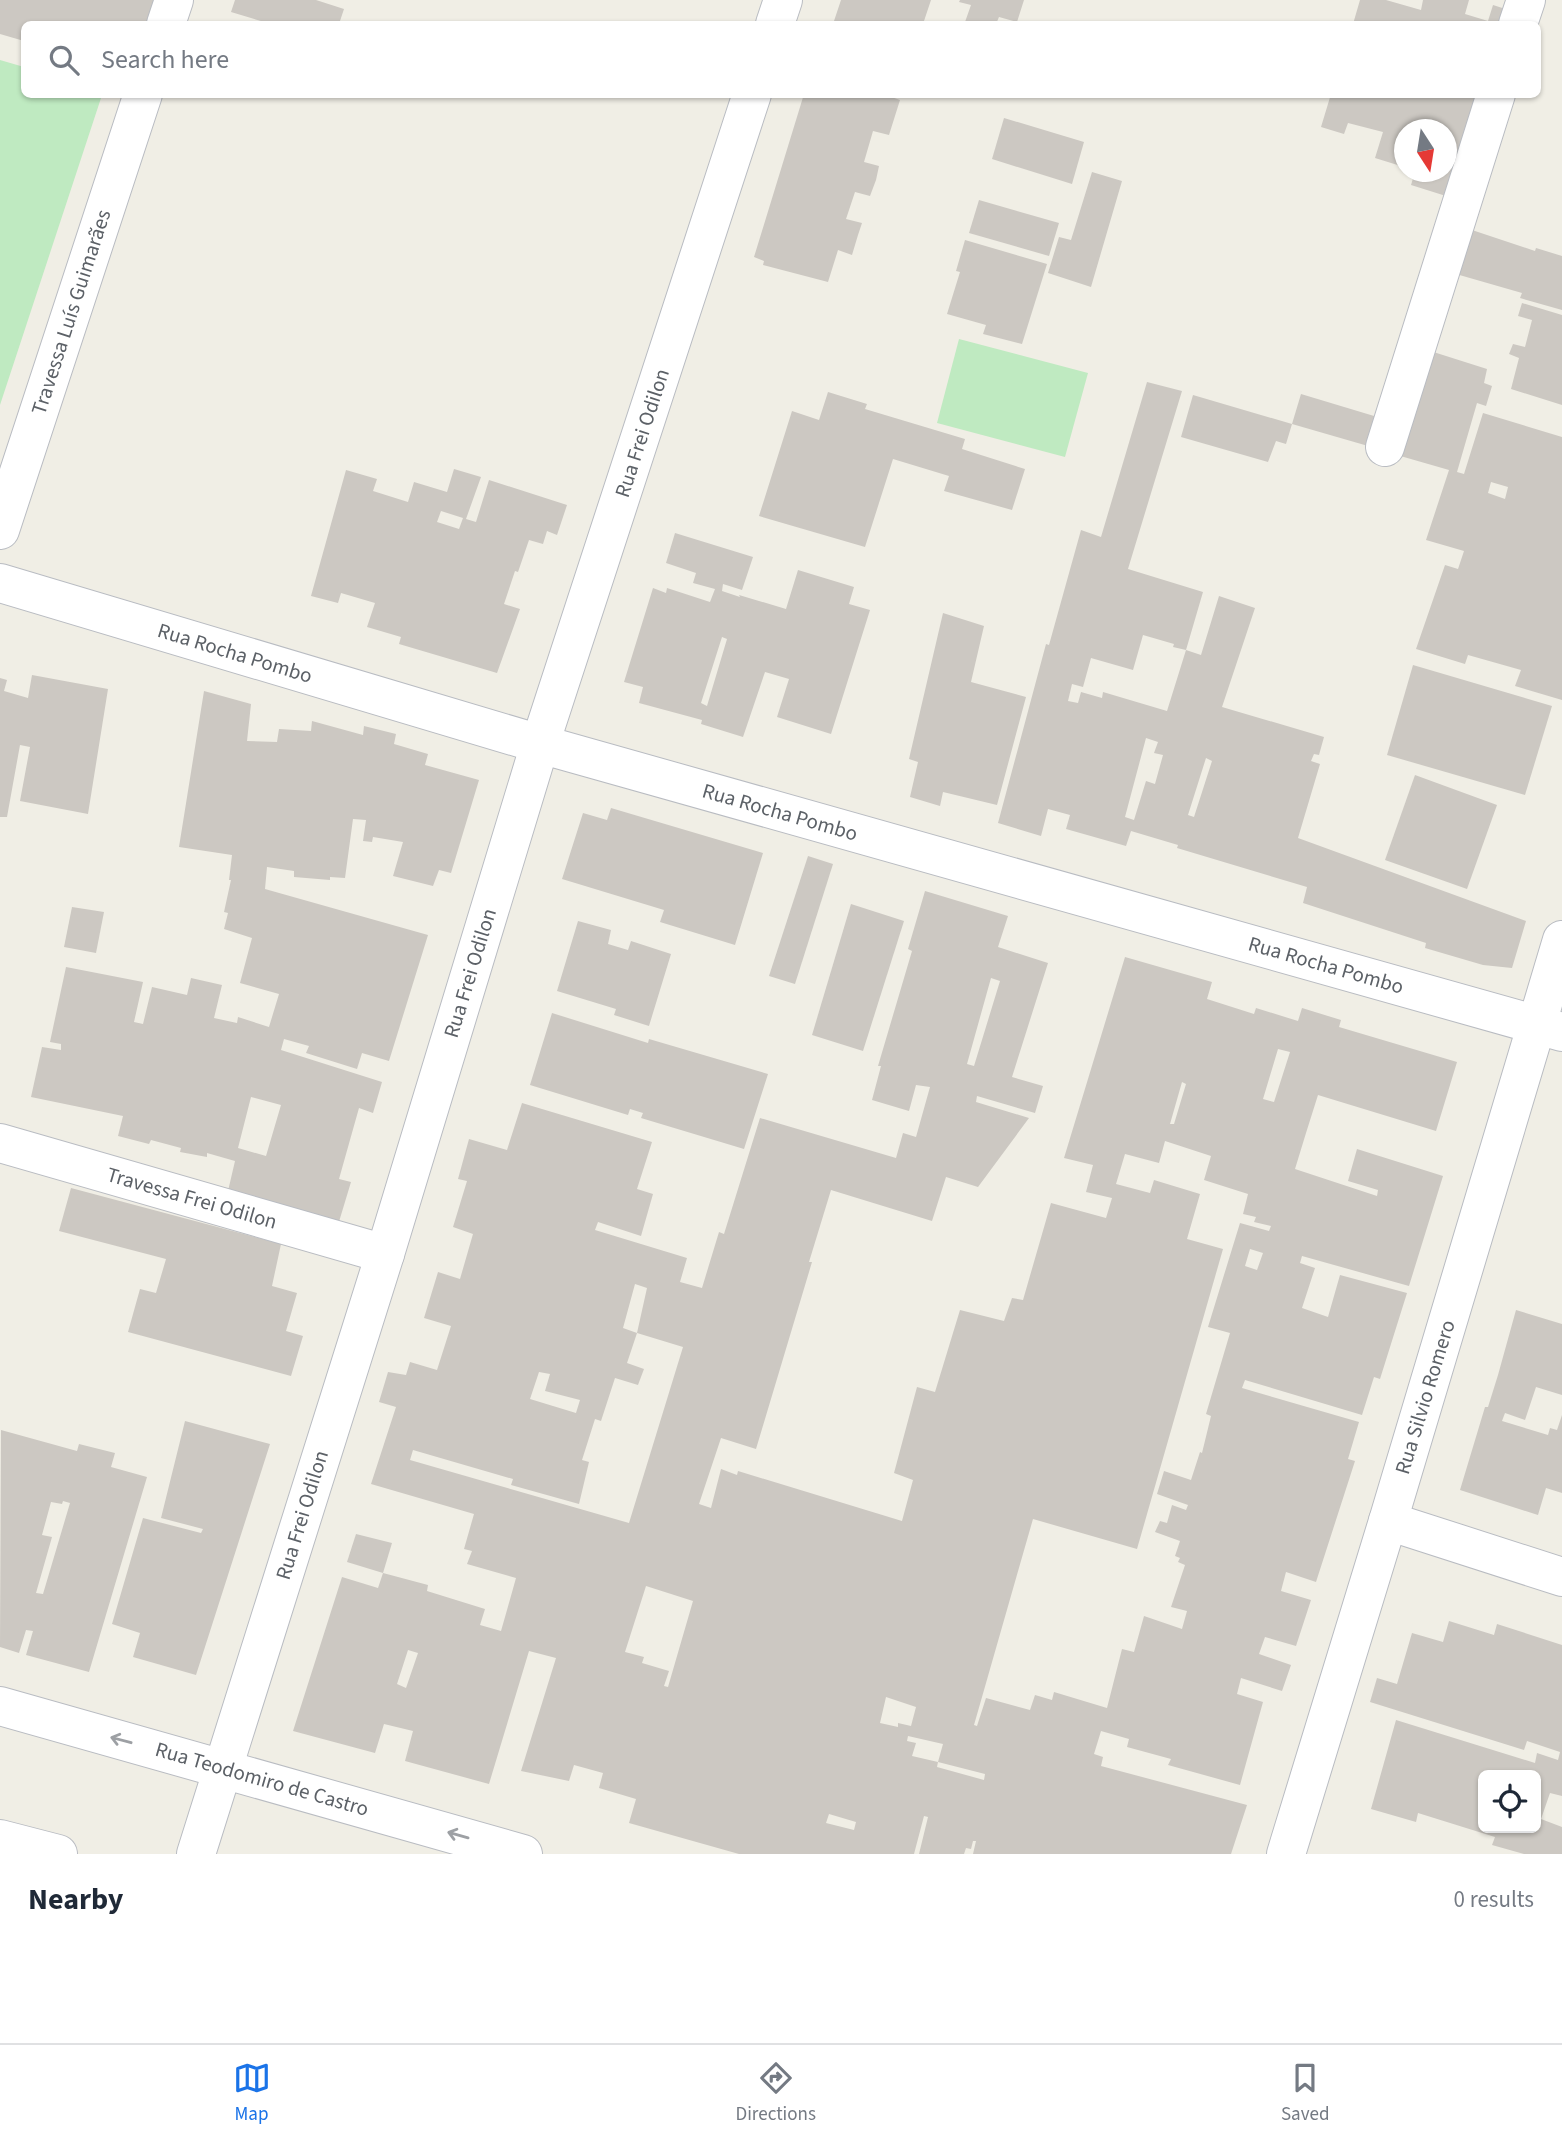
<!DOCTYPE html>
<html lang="en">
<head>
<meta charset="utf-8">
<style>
  body { margin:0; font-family:"Source Sans 3",sans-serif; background:#f6f6f7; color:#1f2937 }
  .controls { position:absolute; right:21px; bottom:21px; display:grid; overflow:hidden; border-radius:10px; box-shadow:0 2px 5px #0004 }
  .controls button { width:63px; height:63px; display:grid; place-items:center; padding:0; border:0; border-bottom:2px solid #e0e1e3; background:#fff; color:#1f2937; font:35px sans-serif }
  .compass { position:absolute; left:1394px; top:119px; width:63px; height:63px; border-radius:50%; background:#fff; box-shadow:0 2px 5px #0004; rotate:168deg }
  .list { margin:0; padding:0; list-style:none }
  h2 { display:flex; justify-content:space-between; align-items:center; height:91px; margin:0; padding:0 28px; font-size:30px }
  h2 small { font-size:23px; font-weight:400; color:#747a83 }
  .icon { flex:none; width:38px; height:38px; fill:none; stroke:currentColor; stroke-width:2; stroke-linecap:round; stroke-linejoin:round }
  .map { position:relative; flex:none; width:1562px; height:1854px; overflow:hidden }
  .search { position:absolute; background:#fff; box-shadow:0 2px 5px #0004; left:21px; right:21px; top:21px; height:77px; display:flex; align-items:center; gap:18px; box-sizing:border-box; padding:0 24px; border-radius:10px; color:#747a83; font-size:26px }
  .sheet { height:189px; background:#fff }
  nav { display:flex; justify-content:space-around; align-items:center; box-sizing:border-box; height:98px; border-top:2px solid #e0e1e3; background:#fff; font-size:19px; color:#747a83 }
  nav a { display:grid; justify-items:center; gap:4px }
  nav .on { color:#1a73e8 }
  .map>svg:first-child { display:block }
  .green { fill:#bfeac1 }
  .building { fill:#ccc8c2; fill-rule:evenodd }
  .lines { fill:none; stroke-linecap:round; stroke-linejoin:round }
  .minor-casing { stroke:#b9bcc2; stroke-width:40 }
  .minor { stroke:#fff; stroke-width:38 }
  .oneway { stroke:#9da0a4 }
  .labels { text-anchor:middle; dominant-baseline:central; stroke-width:7; stroke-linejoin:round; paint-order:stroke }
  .street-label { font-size:21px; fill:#5c6167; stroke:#fff }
</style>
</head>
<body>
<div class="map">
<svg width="1562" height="1854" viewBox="0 0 1562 1854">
  <rect width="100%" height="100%" fill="#f0eee5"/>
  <g class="green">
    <polygon points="0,60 24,67 24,94 102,95 0,405"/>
    <polygon points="959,339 1088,373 1065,457 937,423"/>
  </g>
  <g class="building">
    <polygon points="0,0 161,0 154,24 24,24 24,41 0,34"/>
    <polygon points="235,0 316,0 344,9 339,24 271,24 231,12"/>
    <polygon points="841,0 931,0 923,24 833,24"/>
    <polygon points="960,0 1024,0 1017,22 999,17 996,24 974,24 965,22 971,5 959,2"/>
    <polygon points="1360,0 1386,0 1421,10 1423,0 1469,0 1465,14 1488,21 1493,5 1518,13 1514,24 1353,24"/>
    <polygon points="804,94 883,94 900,100 889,135 873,131 864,162 879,166 876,180 870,196 855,192 846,219 862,223 858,235 852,255 838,250 828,282 763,265 764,261 754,257"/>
    <polygon points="1331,94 1491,94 1446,196 1411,185 1415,172 1446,172 1446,130 1404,130 1404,167 1375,158 1383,132 1348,123 1344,134 1321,127"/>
    <polygon points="1004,118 1084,142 1072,184 992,159"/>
    <polygon points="1092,172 1122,181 1091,287 1048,273 1059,237 1071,240"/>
    <polygon points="979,200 1059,223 1049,256 969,233"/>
    <polygon points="1463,227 1535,251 1536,248 1562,256 1562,310 1520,298 1522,293 1449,272"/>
    <polygon points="965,240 1047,264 1022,344 983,334 986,325 947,314 960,272 956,271"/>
    <polygon points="1522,303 1562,315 1562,405 1511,389 1519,358 1509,354 1513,344 1525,347 1532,320 1518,316"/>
    <path d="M1424,349L1487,369L1484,383L1492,386L1486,406L1477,403L1457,472L1464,474L1483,413L1562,437V700L1515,686L1521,670L1468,655L1465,664L1416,649L1445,565L1458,569L1464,551L1426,540L1449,470L1390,453ZM1491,482L1508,487L1505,499L1488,493Z"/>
    <path d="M1147,382L1182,391L1128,569L1203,592L1186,650L1173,647L1174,644L1143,635L1133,670L1091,658L1083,687L1072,684L1068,701L1078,703L1081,692L1102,698L1103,692L1167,711L1186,650L1201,655L1219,596L1255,608L1222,707L1324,737L1319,755L1314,754L1311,761L1320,764L1298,838L1526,921L1512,968L1483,965L1425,948L1426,943L1303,903L1307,887L1177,848L1178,845L1131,831L1126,846L1066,829L1070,815L1048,809L1041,836L998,823L1046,644L1049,645L1081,530L1101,537ZM1146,738L1158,742L1154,753L1163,755L1155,784L1146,781L1134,820L1125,817ZM1206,758L1212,761L1194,817L1188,815Z"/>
    <polygon points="828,392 867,404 865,409 965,439 962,449 1025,469 1012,510 944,491 949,476 893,459 865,547 759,516 792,411 819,420"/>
    <polygon points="1301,394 1384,419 1375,448 1292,424"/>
    <polygon points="1193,395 1292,424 1286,444 1276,441 1268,462 1181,437"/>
    <path d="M454,469L481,477L466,519L476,522L489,480L567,505L557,535L547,531L543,544L529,540L518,572L515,571L504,604L520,609L497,673L399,644L401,637L367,627L375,603L341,593L338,603L311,596L346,470L377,479L373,491L408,502L414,482L447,492ZM441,511L463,518L459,529L437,522Z"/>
    <path d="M675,533L753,557L742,590L723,584L722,591L740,597L739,595L786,609L798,570L854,587L849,604L870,610L831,734L777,717L789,679L765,672L743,737L701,724L702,720L639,703L643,687L624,682L653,588L666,593L667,588L710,602L715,589L693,583L696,573L666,563ZM722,637L727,639L707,706L701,703Z"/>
    <polygon points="943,613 984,626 971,682 1026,697 997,805 943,792 940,806 910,797 918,762 909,759"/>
    <polygon points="1413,665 1552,706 1525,795 1387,755"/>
    <polygon points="32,675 108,689 88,814 20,801 30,747 20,745 7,817 0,817 0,678 7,680 4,691 28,698"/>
    <path d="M204,691L251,704L247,741L277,742L279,729L311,731L312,721L363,735L364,726L396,734L394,744L428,754L425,765L479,780L451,873L439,870L433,886L393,876L403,842L373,837L372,842L363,841L366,820L353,819L345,878L330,877V880L294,877V871L267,867L265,889L428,935L389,1061L362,1053L357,1069L306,1053L309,1046L284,1039L281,1050L382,1082L373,1113L359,1108L339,1179L351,1182L338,1225L228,1191L235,1161L207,1153V1157L180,1152L181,1148L151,1140L149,1144L118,1136L123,1116L31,1097L42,1047L61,1050V1044L50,1042L66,967L143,982L134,1022L143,1024L152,987L187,995L191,978L222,985L214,1018L237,1023L238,1017L269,1027L279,994L240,983L252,938L224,929L228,913L224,912L231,880H229L232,855L179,847ZM251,1097L281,1105L266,1156L238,1148Z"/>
    <polygon points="1415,775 1497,805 1467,889 1385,860"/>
    <polygon points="611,808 763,853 735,945 660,922 664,910 562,879 583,813 607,820"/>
    <polygon points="808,856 833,864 795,984 769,976"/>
    <path d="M925,891L1008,916L998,947L1048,963L1012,1077L1043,1086L1035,1113L977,1096L976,1102L1029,1118L978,1187L946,1177L932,1221L831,1190L809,1262H812L756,1449L721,1438L699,1504L711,1508L721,1469L737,1475L738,1471L902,1521L913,1480L894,1473L917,1387L935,1392L960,1310L1004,1321L1012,1298L1023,1300L1051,1203L1106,1218L1112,1198L1086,1192L1093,1165L1064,1158L1125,957L1212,982L1207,999L1254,1014L1256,1008L1298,1021L1302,1008L1341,1020L1339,1027L1457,1062L1436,1131L1318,1095L1306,1133L1295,1169L1377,1196L1378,1190L1348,1181L1357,1149L1443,1176L1409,1286L1302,1256L1300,1263L1315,1268L1302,1308L1328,1317L1340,1275L1407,1293L1380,1379L1374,1377L1362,1415L1245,1380L1242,1388L1359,1422L1348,1459L1355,1461L1316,1582L1286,1572L1281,1591L1311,1600L1296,1646L1265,1637L1259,1654L1291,1665L1282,1691L1241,1678L1237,1694L1263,1702L1240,1785L1168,1765L1171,1759L1127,1747L1129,1739L1101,1731L1094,1754L1103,1757L1101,1766L1247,1805L1231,1854H973L976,1841H973L971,1849L966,1848L964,1854H919L928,1817L924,1816L914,1854H739L629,1823L636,1799L599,1788L603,1773L574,1765L569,1781L521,1771L556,1658L529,1651L489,1784L405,1761L413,1731L384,1724L375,1753L293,1731L342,1577L378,1588L383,1573L428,1585L427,1591L485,1609L480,1625L501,1631L507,1610L516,1578L467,1564L472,1551L464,1549L474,1514L371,1484L396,1407L379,1402L388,1372L406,1375L410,1362L437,1370L451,1326L424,1318L438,1272L460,1279L473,1234L453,1227L467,1181L458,1179L469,1139L507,1150L522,1103L652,1142L637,1189L653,1194L641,1236L598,1222L595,1230L687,1258L680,1282L702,1288L719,1232L724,1234L760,1118L896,1158L903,1133L916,1137L930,1087L916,1085L909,1111L872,1100L881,1066H878L912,951L908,949ZM991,978L1000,981L974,1066L967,1064ZM1278,1049L1290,1052L1274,1102L1263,1099ZM1182,1082L1186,1084L1174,1124H1170ZM1165,1141L1211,1156L1204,1180L1248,1194L1243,1214L1256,1217L1254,1222L1271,1226L1269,1231L1240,1223L1208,1327L1230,1333L1206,1414L1211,1416L1202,1453L1200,1452L1191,1480L1164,1471L1157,1494L1188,1505L1186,1510L1172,1505L1167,1523L1160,1521L1155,1532L1180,1541L1175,1556L1180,1558L1178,1562L1185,1565L1171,1607L1187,1611L1182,1629L1144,1616L1134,1652L1122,1649L1107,1708L1054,1692L1052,1700L1035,1695L1030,1710L986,1698L977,1726L974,1725L1033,1519L1137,1549L1223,1249L1187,1239L1200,1194L1154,1180L1150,1193L1116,1184L1125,1154L1159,1163ZM1250,1249L1263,1253L1257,1270L1245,1266ZM635,1284L647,1288L637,1333L683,1347L629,1523L410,1460L413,1450L513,1479L511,1485L579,1504L589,1462L582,1460L595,1419L601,1421L615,1378L638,1385L644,1369L627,1363L637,1333L623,1328ZM539,1372L550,1374L545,1391L580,1400L576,1413L530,1399ZM646,1586L693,1601L668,1687L664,1686L669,1671L642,1663L644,1657L625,1652ZM408,1650L418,1653L406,1688L397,1684ZM886,1697L916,1707L911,1726L898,1723V1727L880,1723ZM908,1736L943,1744L938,1762L985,1774L984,1780L937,1767L938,1762L912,1756L916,1743L907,1741ZM829,1814L856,1822L854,1830L826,1823Z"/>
    <polygon points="851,904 904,921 863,1051 812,1035"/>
    <polygon points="72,907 104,912 96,953 64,947"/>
    <polygon points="578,921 611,930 608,944 628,950 631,941 671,954 649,1026 614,1015 616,1009 557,991"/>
    <polygon points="552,1013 648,1043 649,1039 768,1074 744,1149 641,1118 643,1113 630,1109 628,1115 530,1085"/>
    <polygon points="71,1188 281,1244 272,1286 297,1293 286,1331 303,1336 291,1376 128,1332 140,1289 156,1293 166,1259 59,1231"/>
    <polygon points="1516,1310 1562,1324 1562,1395 1536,1387 1525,1420 1505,1413 1502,1421 1548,1435 1550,1428 1557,1430 1562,1415 1562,1493 1546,1488 1538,1515 1460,1490 1485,1407 1488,1407 1498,1375"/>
    <polygon points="185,1421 270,1444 196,1675 133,1657 140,1633 112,1624 143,1518 201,1533 203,1529 161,1518"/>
    <path d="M1,1430L77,1451L79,1444L115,1453L111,1467L147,1477L89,1672L26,1655L33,1631L26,1630L19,1653L0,1647ZM63,1501L70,1503L43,1594L36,1593L52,1537L42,1535L51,1502L62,1504Z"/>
    <polygon points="356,1534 392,1543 383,1573 347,1562"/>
    <path d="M1449,1621L1494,1635L1497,1624L1562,1645V1796L1550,1793L1541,1819L1562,1827V1854H1524L1492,1845L1495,1837L1418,1813L1416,1822L1371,1809L1396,1720L1535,1763L1537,1753L1558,1760L1560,1752L1527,1741L1524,1750L1370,1702L1377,1678L1397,1684L1412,1633L1443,1642ZM1483,1775H1536V1828H1483Z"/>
  </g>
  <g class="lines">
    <defs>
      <g id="minor">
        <polyline points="166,24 174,0"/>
        <polyline points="775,24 783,0"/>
        <polyline points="1518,24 1526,0"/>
        <polyline points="1385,447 1496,94"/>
        <polyline points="0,530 143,94"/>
        <polyline points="0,583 540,744 1562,1032"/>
        <polyline points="0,1143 385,1254"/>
        <polyline points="1388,1521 1562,1577"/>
        <polyline points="0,1706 523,1854"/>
        <polyline points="0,1839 58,1854"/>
        <polyline points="196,1854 385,1254 540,744 752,94"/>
        <polyline points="1286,1854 1388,1521 1562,940"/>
      </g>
    </defs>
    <use href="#minor" class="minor-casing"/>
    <use href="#minor" class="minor"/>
  </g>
  <defs><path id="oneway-shaft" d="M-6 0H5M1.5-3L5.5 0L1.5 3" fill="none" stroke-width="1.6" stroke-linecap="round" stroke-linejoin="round" transform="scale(1.75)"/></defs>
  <g class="oneway">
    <use href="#oneway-shaft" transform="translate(121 1740) rotate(-165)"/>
    <use href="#oneway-shaft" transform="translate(458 1835) rotate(-164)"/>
  </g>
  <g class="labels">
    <g class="street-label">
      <text transform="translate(71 312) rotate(-72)">Travessa Luís Guimarães</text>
      <text transform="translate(642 433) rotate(-72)">Rua Frei Odilon</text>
      <text transform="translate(235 653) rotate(17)">Rua Rocha Pombo</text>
      <text transform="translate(780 812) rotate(16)">Rua Rocha Pombo</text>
      <text transform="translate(1326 965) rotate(16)">Rua Rocha Pombo</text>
      <text transform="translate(470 973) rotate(-73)">Rua Frei Odilon</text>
      <text transform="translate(192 1198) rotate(16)">Travessa Frei Odilon</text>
      <text transform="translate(1425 1397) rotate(-73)">Rua Silvio Romero</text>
      <text transform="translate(302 1515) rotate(-73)">Rua Frei Odilon</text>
      <text transform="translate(262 1779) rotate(16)">Rua Teodomiro de Castro</text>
    </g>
  </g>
</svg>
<div class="controls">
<button><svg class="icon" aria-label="locate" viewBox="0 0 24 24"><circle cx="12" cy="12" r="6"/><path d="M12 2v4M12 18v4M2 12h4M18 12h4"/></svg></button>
</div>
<svg class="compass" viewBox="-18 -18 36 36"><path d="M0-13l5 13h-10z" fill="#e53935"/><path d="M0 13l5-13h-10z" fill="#747a83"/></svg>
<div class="search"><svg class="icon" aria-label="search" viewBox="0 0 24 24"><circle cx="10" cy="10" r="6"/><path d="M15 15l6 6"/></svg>Search here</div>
</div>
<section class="sheet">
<h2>Nearby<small>0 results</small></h2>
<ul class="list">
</ul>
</section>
<nav>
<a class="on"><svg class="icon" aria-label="map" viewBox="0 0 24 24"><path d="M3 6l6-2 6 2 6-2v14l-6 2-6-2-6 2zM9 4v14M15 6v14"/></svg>Map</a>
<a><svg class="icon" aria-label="directions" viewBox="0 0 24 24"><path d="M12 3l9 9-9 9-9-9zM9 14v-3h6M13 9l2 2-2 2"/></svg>Directions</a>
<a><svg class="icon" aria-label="saved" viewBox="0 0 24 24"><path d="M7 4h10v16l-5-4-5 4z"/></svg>Saved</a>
</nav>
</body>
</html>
